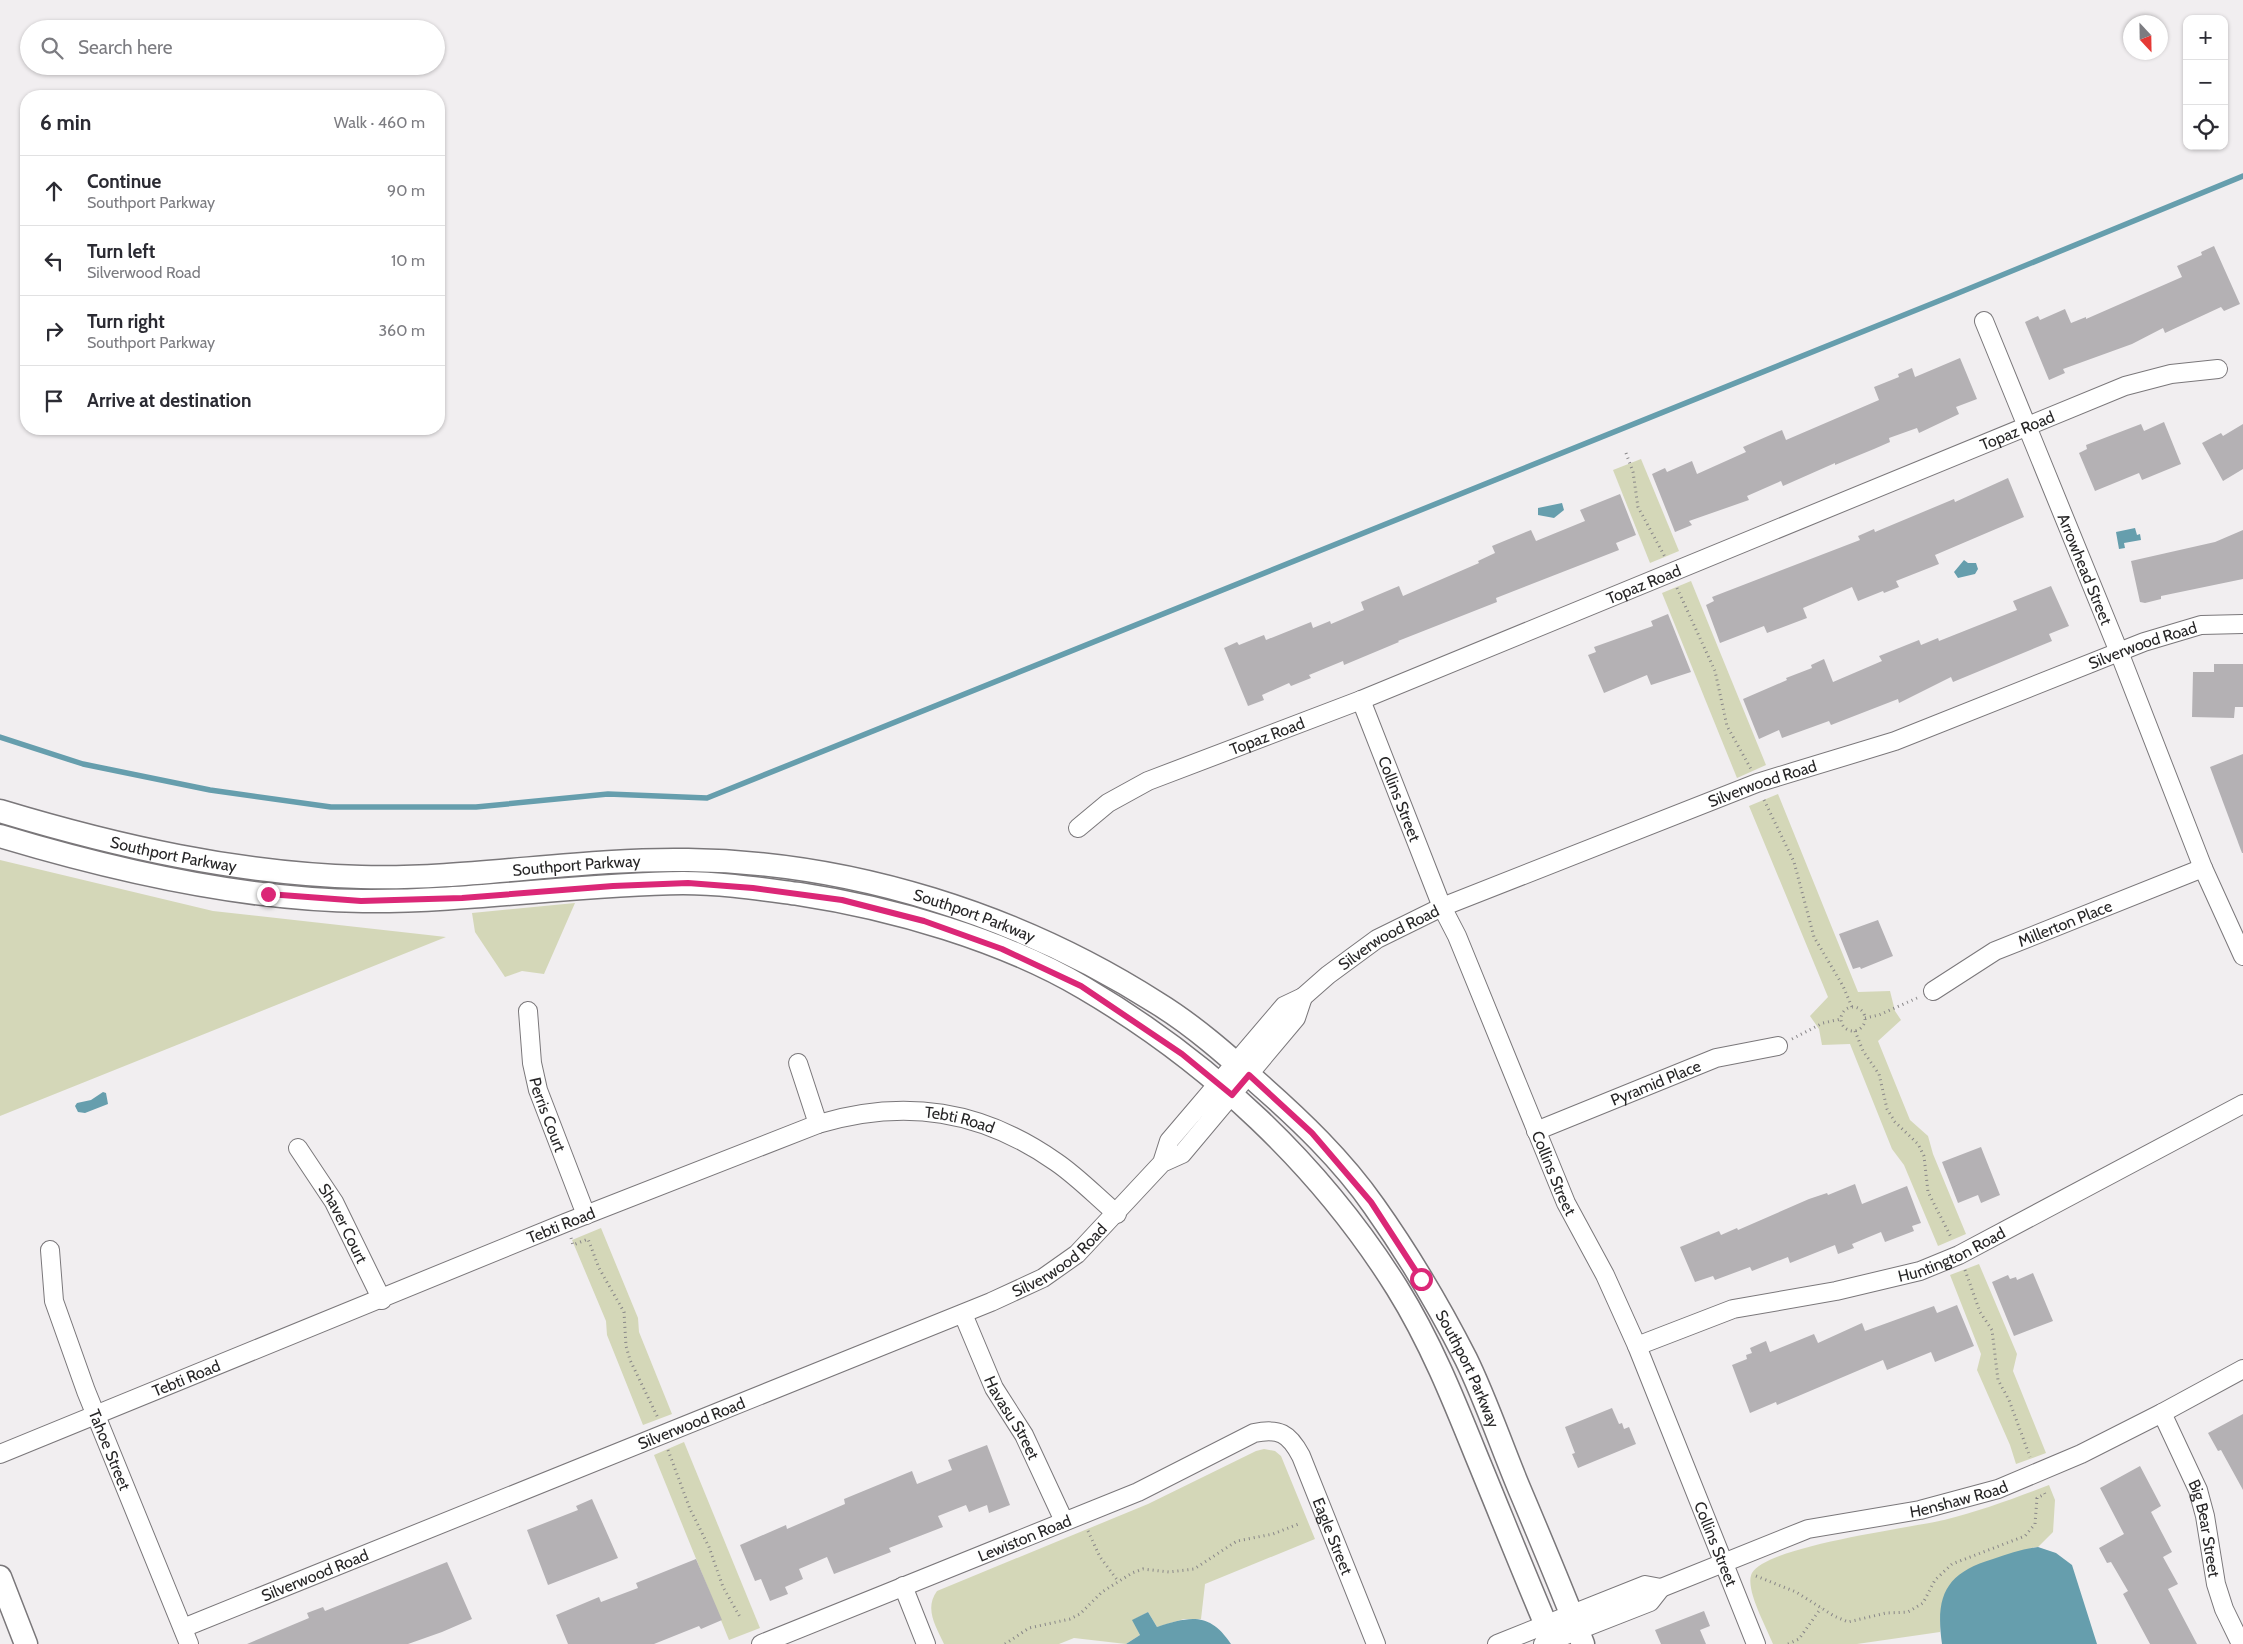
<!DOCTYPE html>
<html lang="en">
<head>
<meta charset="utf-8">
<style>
  body { margin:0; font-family:Cabin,sans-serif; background:#f7f7f7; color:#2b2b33 }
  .controls { position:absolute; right:15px; top:15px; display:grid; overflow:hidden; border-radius:10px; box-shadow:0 1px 4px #0004 }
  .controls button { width:45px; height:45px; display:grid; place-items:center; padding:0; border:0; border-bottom:1px solid #e1e1e2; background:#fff; color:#2b2b33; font:25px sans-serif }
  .compass { position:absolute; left:2123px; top:15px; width:45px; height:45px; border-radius:50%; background:#fff; box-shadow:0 1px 4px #0004; rotate:158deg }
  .stop { position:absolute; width:15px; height:15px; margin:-11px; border:4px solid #db2777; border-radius:50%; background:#fff }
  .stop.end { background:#db2777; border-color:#fff; box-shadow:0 1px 5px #0008 }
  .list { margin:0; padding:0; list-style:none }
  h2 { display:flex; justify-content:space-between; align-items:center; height:65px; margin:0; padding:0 20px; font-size:21px }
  h2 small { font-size:16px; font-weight:400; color:#7c7c81 }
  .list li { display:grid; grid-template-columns:32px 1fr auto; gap:15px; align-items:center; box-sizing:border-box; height:70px; padding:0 20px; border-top:1px solid #e1e1e2 }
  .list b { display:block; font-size:19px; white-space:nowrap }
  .list p { margin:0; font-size:16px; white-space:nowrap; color:#7c7c81 }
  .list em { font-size:16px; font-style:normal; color:#7c7c81 }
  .icon { flex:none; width:28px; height:28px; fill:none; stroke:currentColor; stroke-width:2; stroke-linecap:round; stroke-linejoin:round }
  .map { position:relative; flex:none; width:2243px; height:1644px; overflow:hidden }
  .search { position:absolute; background:#fff; box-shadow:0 1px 4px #0004; left:20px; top:20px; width:425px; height:55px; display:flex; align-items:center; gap:12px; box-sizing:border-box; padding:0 18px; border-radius:28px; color:#7c7c81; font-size:19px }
  .panel { position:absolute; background:#fff; box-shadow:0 1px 4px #0004; left:20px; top:90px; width:425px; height:345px; border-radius:20px }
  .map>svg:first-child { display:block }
  .green { fill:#d4d7b8 }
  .water { fill:#669ead }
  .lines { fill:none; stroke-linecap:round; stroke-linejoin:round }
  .stream { stroke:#669ead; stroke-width:5.5 }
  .building { fill:#b4b1b4 }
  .minor-casing { stroke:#7a777a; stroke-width:20 }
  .tertiary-casing { stroke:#7a777a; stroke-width:25 }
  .path { stroke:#888688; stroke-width:3; stroke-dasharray:1 4; stroke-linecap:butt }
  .minor { stroke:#fff; stroke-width:18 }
  .tertiary { stroke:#fff; stroke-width:22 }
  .route { stroke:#db2777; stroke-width:6 }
  .labels { text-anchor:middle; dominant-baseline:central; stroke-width:4; stroke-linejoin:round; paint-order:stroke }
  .street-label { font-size:16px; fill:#272627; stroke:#fff }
</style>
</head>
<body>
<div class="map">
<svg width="2243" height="1644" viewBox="0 0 2243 1644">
  <rect width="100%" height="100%" fill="#f1eef0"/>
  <g class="green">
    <polygon points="1641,459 1679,551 1650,563 1613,470"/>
    <polygon points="1691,581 1766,765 1737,778 1662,593"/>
    <polygon points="1778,794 1858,992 1890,991 1895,1011 1901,1020 1878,1041 1910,1120 1928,1136 1933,1154 1966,1234 1938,1246 1904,1165 1892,1149 1850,1044 1822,1045 1819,1029 1810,1016 1828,997 1749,806"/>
    <polygon points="0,860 213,911 446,937 0,1116"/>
    <polygon points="575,903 544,974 522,971 505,977 475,932 472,913"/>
    <polygon points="601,1228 638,1318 639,1332 672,1414 643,1425 607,1335 606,1321 572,1240"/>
    <polygon points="1979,1264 2017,1354 2013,1371 2046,1453 2016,1464 2010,1445 1977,1370 1981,1354 1950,1275"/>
    <polygon points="684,1442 760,1628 729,1640 654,1455"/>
    <path d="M1264,1449L1275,1451L1281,1456L1315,1539L1205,1584L1201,1619H1184L1157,1627L1148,1612L1133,1620L1140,1635L1126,1644L1074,1638L1059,1644H944C936,1626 924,1609 937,1591L1148,1504L1256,1451Z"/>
    <path d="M2049,1485L2055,1500L2053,1532L2038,1547L2031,1548L1941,1613L1940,1632L1857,1644H1773C1767,1628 1744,1588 1752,1573C1767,1546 1910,1528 1944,1520C1980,1511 2015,1498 2049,1485Z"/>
  </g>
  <g class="water">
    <polygon points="1562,503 1564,510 1554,518 1538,515 1538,508"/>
    <polygon points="2135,528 2137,535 2140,534 2141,540 2124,543 2125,548 2119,549 2116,532"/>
    <polygon points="1964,560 1968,563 1976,563 1978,569 1975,574 1958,578 1954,572"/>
    <polygon points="103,1092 106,1093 108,1104 85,1113 78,1112 75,1106 77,1103 91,1100"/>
    <path d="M2038,1547L2056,1553L2072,1565L2097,1644H1942C1935,1595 1946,1573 1993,1559C2008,1554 2023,1549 2038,1547Z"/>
    <path d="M1148,1612L1157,1627C1189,1617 1209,1611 1231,1644H1126L1140,1635L1132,1620Z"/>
  </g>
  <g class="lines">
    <polyline class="stream" points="0,737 83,764 210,790 331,807 476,807 608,794 707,798 1951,296 2243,176"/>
  </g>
  <g class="building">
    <polygon points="2214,246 2240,304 2224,311 2221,307 2165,333 2163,328 2132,344 2063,369 2065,373 2049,380 2025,322 2038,316 2040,320 2065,309 2071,323 2086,317 2086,319 2182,277 2177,266 2202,255 2201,252"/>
    <polygon points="1960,358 1977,399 1956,407 1959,414 1919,433 1917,428 1889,438 1890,442 1874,449 1835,465 1835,463 1783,486 1781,481 1747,496 1749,500 1689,521 1692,525 1675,532 1652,474 1665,468 1667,472 1692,461 1697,474 1746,452 1743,447 1782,430 1786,440 1879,400 1874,387 1899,377 1898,374 1912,368 1915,377"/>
    <polygon points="2164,422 2181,464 2142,480 2139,473 2095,491 2079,453 2087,449 2086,445 2141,424 2144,431"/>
    <polygon points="2243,424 2243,469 2223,481 2202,443 2221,433 2223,436"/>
    <polygon points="2008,478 2024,517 1935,555 1939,564 1896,581 1899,587 1884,593 1883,591 1858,601 1852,587 1803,608 1807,618 1767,633 1764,626 1720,643 1706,605 1714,601 1712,597 1860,540 1858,536 1874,529 1875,532 1954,499 1955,502"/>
    <polygon points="1620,494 1636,535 1616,543 1619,550 1496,598 1497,602 1398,641 1399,642 1344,665 1343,661 1309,675 1311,678 1291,686 1289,683 1262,695 1264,700 1248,706 1224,648 1237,642 1239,645 1264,635 1266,640 1311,622 1313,628 1330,621 1331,624 1364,610 1361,602 1399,586 1403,596 1479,563 1478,561 1495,553 1492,546 1531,530 1536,541 1585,521 1580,510"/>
    <polygon points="2243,530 2243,579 2161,596 2161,599 2145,603 2140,602 2131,561 2215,542"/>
    <polygon points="2051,586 2069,626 2049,634 2052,641 1953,682 1951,677 1899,703 1898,699 1831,725 1829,721 1782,738 1779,730 1759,739 1743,699 1787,680 1786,678 1812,668 1811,665 1824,659 1833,682 1882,661 1879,656 1919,640 1921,645 1938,638 1939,641 2017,610 2013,601"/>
    <polygon points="1668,614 1691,672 1651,685 1647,675 1604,693 1588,655 1596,652 1594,647 1653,626 1651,621"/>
    <polygon points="2214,664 2243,664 2243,707 2235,707 2234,718 2192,717 2193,672 2214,672"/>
    <polygon points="2243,754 2243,853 2242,853 2210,767"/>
    <polygon points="1878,920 1893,956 1861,969 1860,967 1853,969 1839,934"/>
    <polygon points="1981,1147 2000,1195 1981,1203 1978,1195 1958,1203 1942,1162"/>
    <polygon points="1855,1184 1862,1204 1907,1186 1921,1223 1912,1226 1914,1231 1885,1242 1881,1232 1852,1244 1854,1248 1838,1254 1835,1245 1790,1263 1788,1257 1752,1271 1750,1267 1715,1280 1713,1276 1695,1282 1680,1247 1719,1231 1721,1235 1737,1228 1738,1230 1809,1199 1827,1193 1828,1195"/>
    <polygon points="2033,1273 2053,1321 2014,1336 1992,1282 2008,1275 2010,1279 2016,1277 2017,1280"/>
    <polygon points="1957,1305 1974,1346 1935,1362 1931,1352 1887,1370 1883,1360 1796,1397 1777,1405 1776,1402 1750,1413 1732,1365 1747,1359 1746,1355 1752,1353 1750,1348 1766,1341 1770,1352 1814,1334 1818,1343 1862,1323 1865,1331 1934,1306 1937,1313"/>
    <polygon points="1612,1408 1619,1424 1622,1423 1624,1429 1629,1427 1636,1444 1578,1468 1572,1454 1575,1453 1565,1427"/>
    <polygon points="2243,1414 2243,1490 2221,1450 2218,1451 2208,1433"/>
    <polygon points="987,1445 1010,1505 989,1513 987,1505 969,1512 966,1505 938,1516 943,1527 889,1548 891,1552 834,1574 827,1557 799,1569 803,1579 785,1587 788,1594 770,1601 761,1579 755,1581 740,1545 786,1525 787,1529 845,1504 844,1499 912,1471 917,1484 952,1470 948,1460"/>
    <polygon points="2140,1466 2161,1506 2151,1512 2172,1552 2163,1557 2178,1584 2168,1589 2197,1644 2150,1644 2123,1594 2128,1591 2111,1562 2107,1563 2099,1548 2124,1534 2100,1488"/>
    <polygon points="592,1499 618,1558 548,1585 527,1530 578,1510 576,1506"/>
    <polygon points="696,1559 722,1620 701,1629 699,1626 654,1644 568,1644 556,1615 599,1597 601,1602 638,1588 636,1583"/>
    <polygon points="447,1562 472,1619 442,1632 408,1644 247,1644 309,1618 307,1613 323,1607 325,1611"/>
    <polygon points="1704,1611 1710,1626 1700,1630 1706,1644 1661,1644 1655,1630"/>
  </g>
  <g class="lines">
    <defs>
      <g id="minor">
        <path id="s1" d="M1984,321L2119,652L2203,868L2243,956"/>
        <path id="s2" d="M1361,700L1442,907L1457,936L1566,1203L1605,1275L1637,1346L1756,1644"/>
        <path id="s3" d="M1078,828L1108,803L1148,781L1361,700L2125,386L2171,374L2218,369"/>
        <path id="s4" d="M1933,991L1995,951L2203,868"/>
        <path id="s5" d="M1303,997L1328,975L1377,939L1442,907L1757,783L1895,741L2144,642L2201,625L2243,624"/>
        <path id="s6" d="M528,1011L532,1063L538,1090L586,1215"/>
        <polyline points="798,1063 818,1124"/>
        <path id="s7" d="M1536,1131L1716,1058L1778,1046"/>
        <path id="s8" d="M298,1148L334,1202L382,1300"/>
        <path id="s9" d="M50,1250L54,1301L86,1391L189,1644"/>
        <path id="s10" d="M963,1314L994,1388L1024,1435L1064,1521"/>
        <path id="s11" d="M1637,1346L1733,1309L1836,1291L1920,1271L1959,1255L2243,1104"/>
        <path id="s12" d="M2162,1413L2198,1490L2205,1516L2216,1584L2224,1609L2241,1644"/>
        <path id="s13" d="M0,1454L565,1223L818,1124C905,1098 982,1110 1056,1162C1078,1177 1097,1197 1117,1214"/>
        <polyline points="903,1586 926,1644"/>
        <path id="s14" d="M1661,1588L1808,1529L1920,1510L1998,1489L2081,1454L2162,1413L2243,1369"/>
        <path id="s15" d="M183,1628L991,1302L1043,1278L1077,1254L1162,1163L1182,1154L1296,1018L1303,997L1284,1006L1169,1141L1162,1163"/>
        <path id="s16" d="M761,1644L1138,1492L1254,1433C1279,1428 1289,1433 1301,1456L1376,1644"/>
        <polyline points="1497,1644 1645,1585 1661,1588 1650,1602 1543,1644"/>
      </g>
      <g id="tertiary">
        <path id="s17" d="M0,811C116,846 239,874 361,877C470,880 579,858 688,860C852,862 1019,915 1157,1003C1193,1025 1227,1055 1258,1083C1300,1120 1342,1160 1374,1206C1408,1254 1439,1306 1466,1359C1486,1400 1501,1445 1519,1488C1541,1540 1563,1592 1583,1644"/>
        <path d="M0,836C113,870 244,900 363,901C470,902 576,884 683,883C722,883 761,889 799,894C892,908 1003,940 1084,988C1210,1062 1320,1165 1397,1288C1430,1341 1453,1398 1476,1455C1502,1518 1527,1581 1554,1644"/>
        <polyline points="0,1577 26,1644"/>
      </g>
    </defs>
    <use href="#minor" class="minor-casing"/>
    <use href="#tertiary" class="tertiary-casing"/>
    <g class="path">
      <polyline points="1626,453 1633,472 1638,507 1665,557"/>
      <polyline points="1677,588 1715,671 1727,726 1751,769"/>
      <polyline points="1764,800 1794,862 1814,937 1843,986 1852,1007"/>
      <circle cx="1853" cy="1019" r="12"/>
      <polyline points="1865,1018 1879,1015 1917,998"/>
      <polyline points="1855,1031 1863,1051 1879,1074 1887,1109 1895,1122 1918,1144 1924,1156 1928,1192 1952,1239"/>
      <polyline points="1792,1039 1823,1023 1841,1019"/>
      <polyline points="571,1238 573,1245 588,1239 599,1268 624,1312 626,1346 630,1360 658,1418"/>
      <polyline points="1965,1270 1980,1312 1992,1330 1998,1380 2009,1400 2030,1457"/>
      <polyline points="668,1450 690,1509 709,1547 723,1587 740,1617"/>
      <polyline points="1088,1531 1100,1557 1118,1581"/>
      <polyline points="1756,1576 1796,1592 1834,1616 1848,1622 1886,1613 1908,1612 1923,1603 1935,1580 1952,1564 2025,1536 2035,1524 2037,1498 2045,1494 2043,1490"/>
      <polyline points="1005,1644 1029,1628 1070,1619 1080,1614 1102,1592 1132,1573 1143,1569 1169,1572 1194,1569 1237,1541 1273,1534 1301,1523"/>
      <polyline points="1788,1644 1799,1639 1821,1608"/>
    </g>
    <use href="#minor" class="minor"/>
    <use href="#tertiary" class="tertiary"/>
  </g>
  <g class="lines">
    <polyline class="route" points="268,894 361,901 462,898 613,886 688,883 753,888 842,900 924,921 1002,949 1081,986 1182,1054 1232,1095 1249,1075 1312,1133 1371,1202 1421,1279"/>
  </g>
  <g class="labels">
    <g class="street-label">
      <text stroke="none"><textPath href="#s3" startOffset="1022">Topaz Road</textPath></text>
      <text stroke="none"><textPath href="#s1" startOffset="268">Arrowhead Street</textPath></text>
      <text stroke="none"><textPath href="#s3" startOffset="618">Topaz Road</textPath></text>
      <text stroke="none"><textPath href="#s5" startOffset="915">Silverwood Road</textPath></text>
      <text stroke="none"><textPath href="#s3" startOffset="212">Topaz Road</textPath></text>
      <text stroke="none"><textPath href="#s5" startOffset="510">Silverwood Road</textPath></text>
      <text stroke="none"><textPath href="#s2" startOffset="106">Collins Street</textPath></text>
      <text stroke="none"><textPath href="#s17" startOffset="179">Southport Parkway</textPath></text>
      <text stroke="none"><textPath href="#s17" startOffset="584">Southport Parkway</textPath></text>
      <text stroke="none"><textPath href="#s17" startOffset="989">Southport Parkway</textPath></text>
      <text stroke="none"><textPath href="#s4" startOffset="149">Millerton Place</textPath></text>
      <text stroke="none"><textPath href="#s5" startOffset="105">Silverwood Road</textPath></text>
      <text stroke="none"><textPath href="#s7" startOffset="129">Pyramid Place</textPath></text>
      <text stroke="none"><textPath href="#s6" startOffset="106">Perris Court</textPath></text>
      <text stroke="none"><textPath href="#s13" startOffset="1026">Tebti Road</textPath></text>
      <text stroke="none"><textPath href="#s2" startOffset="511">Collins Street</textPath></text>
      <text stroke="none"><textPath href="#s8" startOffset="88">Shaver Court</textPath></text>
      <text stroke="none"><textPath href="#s13" startOffset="606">Tebti Road</textPath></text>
      <text stroke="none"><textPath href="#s11" startOffset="329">Huntington Road</textPath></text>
      <text stroke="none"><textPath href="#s15" startOffset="952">Silverwood Road</textPath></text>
      <text stroke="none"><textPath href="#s17" startOffset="1679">Southport Parkway</textPath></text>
      <text stroke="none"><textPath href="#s13" startOffset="201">Tebti Road</textPath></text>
      <text stroke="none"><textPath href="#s10" startOffset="115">Havasu Street</textPath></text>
      <text stroke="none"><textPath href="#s15" startOffset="548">Silverwood Road</textPath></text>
      <text stroke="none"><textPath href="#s9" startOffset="210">Tahoe Street</textPath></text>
      <text stroke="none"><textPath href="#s14" startOffset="312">Henshaw Road</textPath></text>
      <text stroke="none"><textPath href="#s12" startOffset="124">Big Bear Street</textPath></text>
      <text stroke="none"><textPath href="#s16" startOffset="681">Eagle Street</textPath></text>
      <text stroke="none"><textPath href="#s16" startOffset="284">Lewiston Road</textPath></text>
      <text stroke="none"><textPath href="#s2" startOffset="916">Collins Street</textPath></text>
      <text stroke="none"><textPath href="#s15" startOffset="142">Silverwood Road</textPath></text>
    </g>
  </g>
</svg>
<div class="controls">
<button>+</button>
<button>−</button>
<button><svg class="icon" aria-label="locate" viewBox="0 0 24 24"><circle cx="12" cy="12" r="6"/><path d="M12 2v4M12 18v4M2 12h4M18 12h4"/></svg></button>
</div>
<svg class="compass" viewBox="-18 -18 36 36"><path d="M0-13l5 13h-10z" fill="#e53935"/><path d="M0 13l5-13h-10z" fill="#7c7c81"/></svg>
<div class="stop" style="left:1421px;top:1279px"></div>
<div class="stop end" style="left:268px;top:894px"></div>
<div class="search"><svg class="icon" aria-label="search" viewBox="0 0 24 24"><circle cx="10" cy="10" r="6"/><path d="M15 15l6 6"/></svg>Search here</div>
<section class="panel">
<h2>6 min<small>Walk · 460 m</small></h2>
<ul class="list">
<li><svg class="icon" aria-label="ahead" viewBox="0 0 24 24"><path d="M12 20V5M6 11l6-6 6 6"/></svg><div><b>Continue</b><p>Southport Parkway</p></div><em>90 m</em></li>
<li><svg class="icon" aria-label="left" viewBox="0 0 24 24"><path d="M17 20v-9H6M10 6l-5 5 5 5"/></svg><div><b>Turn left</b><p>Silverwood Road</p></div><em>10 m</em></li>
<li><svg class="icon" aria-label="right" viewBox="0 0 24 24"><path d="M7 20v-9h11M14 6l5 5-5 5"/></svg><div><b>Turn right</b><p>Southport Parkway</p></div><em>360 m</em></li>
<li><svg class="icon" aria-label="arrive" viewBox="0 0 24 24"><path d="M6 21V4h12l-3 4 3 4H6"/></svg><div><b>Arrive at destination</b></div></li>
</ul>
</section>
</div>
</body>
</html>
